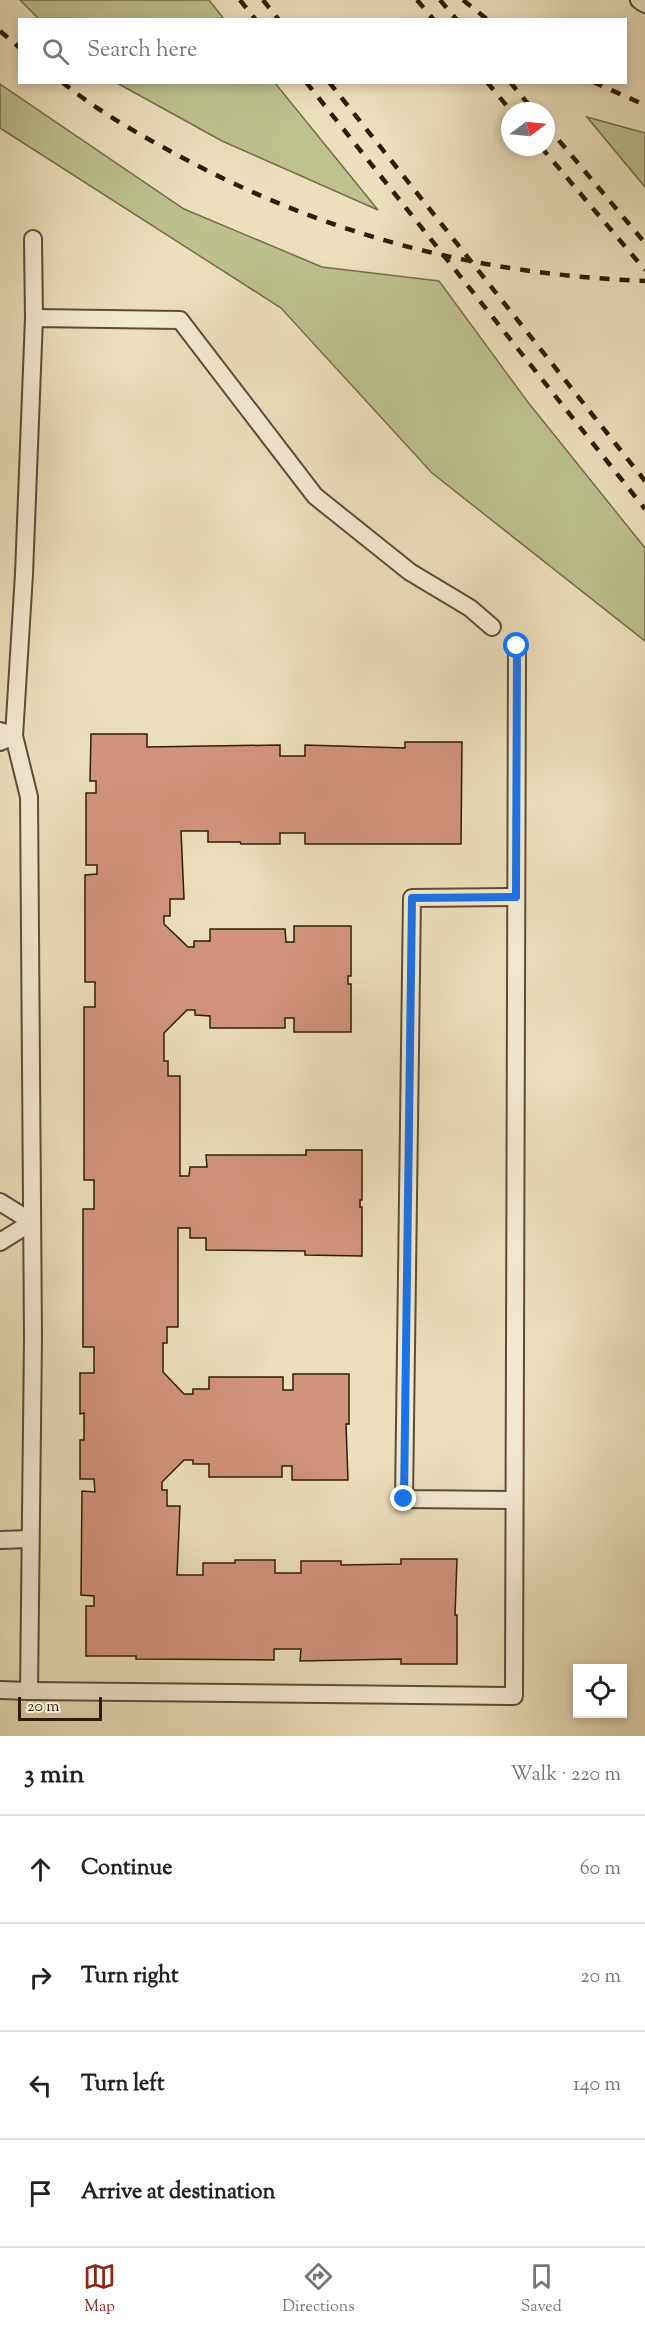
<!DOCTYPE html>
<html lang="en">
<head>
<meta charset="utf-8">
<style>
  body { margin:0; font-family:"Sorts Mill Goudy",serif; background:#f6f6f6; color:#222 }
  .controls { position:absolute; right:18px; bottom:18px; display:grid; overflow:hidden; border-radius:0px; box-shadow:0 3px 9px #0003 }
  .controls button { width:54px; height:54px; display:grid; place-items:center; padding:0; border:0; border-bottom:2px solid #e0e0e0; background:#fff; color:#222; font:30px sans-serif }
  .compass { position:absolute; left:501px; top:102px; width:54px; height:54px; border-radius:50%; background:#fff; box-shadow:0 3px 9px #0003; rotate:74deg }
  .scale { position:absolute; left:18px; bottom:15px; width:84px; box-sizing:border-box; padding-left:6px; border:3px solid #2e1c05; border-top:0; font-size:16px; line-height:21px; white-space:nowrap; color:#2e1c05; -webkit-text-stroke:4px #f3ead3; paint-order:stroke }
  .stop { position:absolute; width:18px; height:18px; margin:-14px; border:4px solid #1a73e8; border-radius:50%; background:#fff }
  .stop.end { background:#1a73e8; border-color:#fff; box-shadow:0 2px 6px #0008 }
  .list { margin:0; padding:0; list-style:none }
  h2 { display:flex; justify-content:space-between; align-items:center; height:78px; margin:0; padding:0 24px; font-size:26px }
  h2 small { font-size:20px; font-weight:400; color:#767676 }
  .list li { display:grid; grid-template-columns:39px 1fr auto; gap:18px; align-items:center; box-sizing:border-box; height:108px; padding:0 24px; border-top:2px solid #e0e0e0 }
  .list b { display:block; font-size:22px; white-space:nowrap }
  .list em { font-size:20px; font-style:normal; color:#767676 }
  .icon { flex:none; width:33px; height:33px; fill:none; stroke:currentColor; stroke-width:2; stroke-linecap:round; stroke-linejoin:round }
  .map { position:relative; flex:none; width:645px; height:1736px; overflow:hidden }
  .search { position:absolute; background:#fff; box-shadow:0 3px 9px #0003; left:18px; right:18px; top:18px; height:66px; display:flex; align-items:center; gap:15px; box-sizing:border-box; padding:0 21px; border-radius:0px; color:#767676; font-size:22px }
  .sheet { height:510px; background:#fff }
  nav { display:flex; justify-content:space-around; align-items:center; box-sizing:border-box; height:84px; border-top:2px solid #e0e0e0; background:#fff; font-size:16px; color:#767676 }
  nav a { display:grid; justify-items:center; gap:3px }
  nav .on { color:#8f2418 }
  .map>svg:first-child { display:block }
  .green { fill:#bcc18e; stroke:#756e4a; stroke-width:1.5 }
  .building { fill:#d2947d; stroke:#2e1c05; stroke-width:1.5 }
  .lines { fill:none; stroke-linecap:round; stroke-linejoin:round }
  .service-casing { stroke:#5e4d33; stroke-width:20 }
  .service { stroke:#f3ead3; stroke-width:16 }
  .rail { stroke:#2e1c05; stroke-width:4.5; stroke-dasharray:10 10; stroke-linecap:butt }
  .route { stroke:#1a73e8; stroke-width:8 }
</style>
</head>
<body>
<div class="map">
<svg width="645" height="1736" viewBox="0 0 645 1736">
  <rect width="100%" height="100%" fill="#ecdfbc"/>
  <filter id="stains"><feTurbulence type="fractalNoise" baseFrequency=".00333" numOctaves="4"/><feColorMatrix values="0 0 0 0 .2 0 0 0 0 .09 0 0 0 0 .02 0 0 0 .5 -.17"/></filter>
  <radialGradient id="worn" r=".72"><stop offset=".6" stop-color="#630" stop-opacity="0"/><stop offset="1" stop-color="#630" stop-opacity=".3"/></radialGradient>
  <g class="green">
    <polygon points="20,0 209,0 224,19 39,19"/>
    <polygon points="117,83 275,83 378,210 222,141"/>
    <polygon points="0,84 184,209 322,267 439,281 527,401 645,548 645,641 432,473 281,308 0,128"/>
    <polygon points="587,117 645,133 645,187"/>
  </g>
  <polygon class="building" points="91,734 147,734 147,747 280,745 280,756 305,756 305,745 405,748 405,742 462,742 461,844 305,844 305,833 280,833 280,844 241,844 240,842 208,842 208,831 181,831 184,899 170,899 170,916 164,916 164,924 188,947 194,947 194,941 210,941 210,929 285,929 286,942 294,942 294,926 351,926 351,976 348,976 348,984 351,984 351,1032 294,1032 294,1018 285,1018 285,1028 210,1028 210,1016 195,1015 195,1010 187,1010 164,1033 164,1061 168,1061 168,1076 180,1076 180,1176 189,1176 190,1167 207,1167 206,1155 306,1155 306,1150 362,1150 362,1200 360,1200 360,1207 362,1207 362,1256 305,1255 305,1251 206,1250 206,1238 190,1238 190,1228 178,1228 178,1327 167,1327 167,1343 163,1343 163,1372 184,1394 193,1394 193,1389 209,1389 209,1377 283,1377 283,1390 293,1390 293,1374 349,1374 349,1424 346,1424 348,1480 292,1480 292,1466 282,1466 282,1477 209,1477 209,1464 193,1464 193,1460 184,1460 162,1482 162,1490 167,1490 167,1506 180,1506 177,1575 203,1575 203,1563 235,1563 235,1560 275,1560 275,1573 301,1573 301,1561 341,1561 341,1565 401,1564 401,1559 457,1559 455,1615 457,1615 457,1664 401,1664 401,1659 300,1661 301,1649 274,1649 274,1660 136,1659 136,1656 86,1656 86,1606 94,1606 94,1596 81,1595 82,1491 95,1492 94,1479 80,1479 80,1440 84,1440 84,1413 80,1414 80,1373 94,1373 94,1347 83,1347 83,1209 94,1209 94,1180 84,1180 84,1007 95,1007 95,982 85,982 85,875 97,874 97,865 86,865 86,793 96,793 96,781 90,781"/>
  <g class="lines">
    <defs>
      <g id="service">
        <polyline points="639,0 645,4"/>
        <polyline points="33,239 34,318"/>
        <polyline points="0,731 14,736 0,742"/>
        <polyline points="0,1202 32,1222 0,1242"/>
        <polyline points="514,1500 404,1499 412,898 516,897"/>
        <polyline points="0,1540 29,1539"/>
        <polyline points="0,1690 29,1691 33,1338 29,797 14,736 24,574 34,318 180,320 315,496 410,572 470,608 492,627"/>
        <polyline points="29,1691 514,1696 517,646"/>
      </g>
    </defs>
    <use href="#service" class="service-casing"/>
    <use href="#service" class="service"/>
    <g class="rail">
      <polyline points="240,0 256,20"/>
      <polyline points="263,0 279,20"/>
      <polyline points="417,0 434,20"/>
      <polyline points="440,0 457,20"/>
      <polyline points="463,0 488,20"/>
      <polyline points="0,31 20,48"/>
      <path d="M62,82C95,109 133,131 170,151C321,234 473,274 645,281"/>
      <polyline points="306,82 645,509"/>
      <polyline points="329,82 645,481"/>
      <polyline points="487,82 511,111"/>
      <polyline points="510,82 534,111"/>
      <polyline points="593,82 645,105"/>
      <polyline points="546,125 645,243"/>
      <polyline points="541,147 645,270"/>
    </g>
  </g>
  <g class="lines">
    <polyline class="route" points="404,1499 412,898 516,897 517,646"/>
  </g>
  <rect width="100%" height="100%" filter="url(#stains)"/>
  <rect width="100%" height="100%" fill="url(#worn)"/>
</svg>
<div class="controls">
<button><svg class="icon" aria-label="locate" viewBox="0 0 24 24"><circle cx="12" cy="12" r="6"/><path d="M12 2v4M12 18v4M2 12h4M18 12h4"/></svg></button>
</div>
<svg class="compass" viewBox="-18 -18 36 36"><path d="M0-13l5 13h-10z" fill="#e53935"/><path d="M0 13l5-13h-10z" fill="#767676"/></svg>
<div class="scale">20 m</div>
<div class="stop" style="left:517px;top:646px"></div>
<div class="stop end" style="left:404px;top:1499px"></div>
<div class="search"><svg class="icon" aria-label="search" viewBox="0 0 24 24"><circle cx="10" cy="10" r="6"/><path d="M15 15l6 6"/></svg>Search here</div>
</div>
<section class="sheet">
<h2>3 min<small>Walk · 220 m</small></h2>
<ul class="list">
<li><svg class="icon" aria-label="ahead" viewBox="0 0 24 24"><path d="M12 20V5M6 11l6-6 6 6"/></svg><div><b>Continue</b></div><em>60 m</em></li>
<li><svg class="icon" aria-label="right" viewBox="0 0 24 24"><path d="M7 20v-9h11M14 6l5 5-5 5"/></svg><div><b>Turn right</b></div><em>20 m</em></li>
<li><svg class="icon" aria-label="left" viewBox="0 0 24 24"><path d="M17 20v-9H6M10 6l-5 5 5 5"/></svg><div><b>Turn left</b></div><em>140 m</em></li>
<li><svg class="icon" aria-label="arrive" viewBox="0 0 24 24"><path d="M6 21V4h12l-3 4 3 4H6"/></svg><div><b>Arrive at destination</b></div></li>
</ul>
</section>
<nav>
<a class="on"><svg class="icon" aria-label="map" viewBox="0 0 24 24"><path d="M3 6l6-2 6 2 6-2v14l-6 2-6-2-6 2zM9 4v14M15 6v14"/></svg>Map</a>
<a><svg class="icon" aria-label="directions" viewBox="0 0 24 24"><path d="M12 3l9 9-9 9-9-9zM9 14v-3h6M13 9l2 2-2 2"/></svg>Directions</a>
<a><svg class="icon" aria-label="saved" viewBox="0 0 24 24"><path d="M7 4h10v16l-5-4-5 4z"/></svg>Saved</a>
</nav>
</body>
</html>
